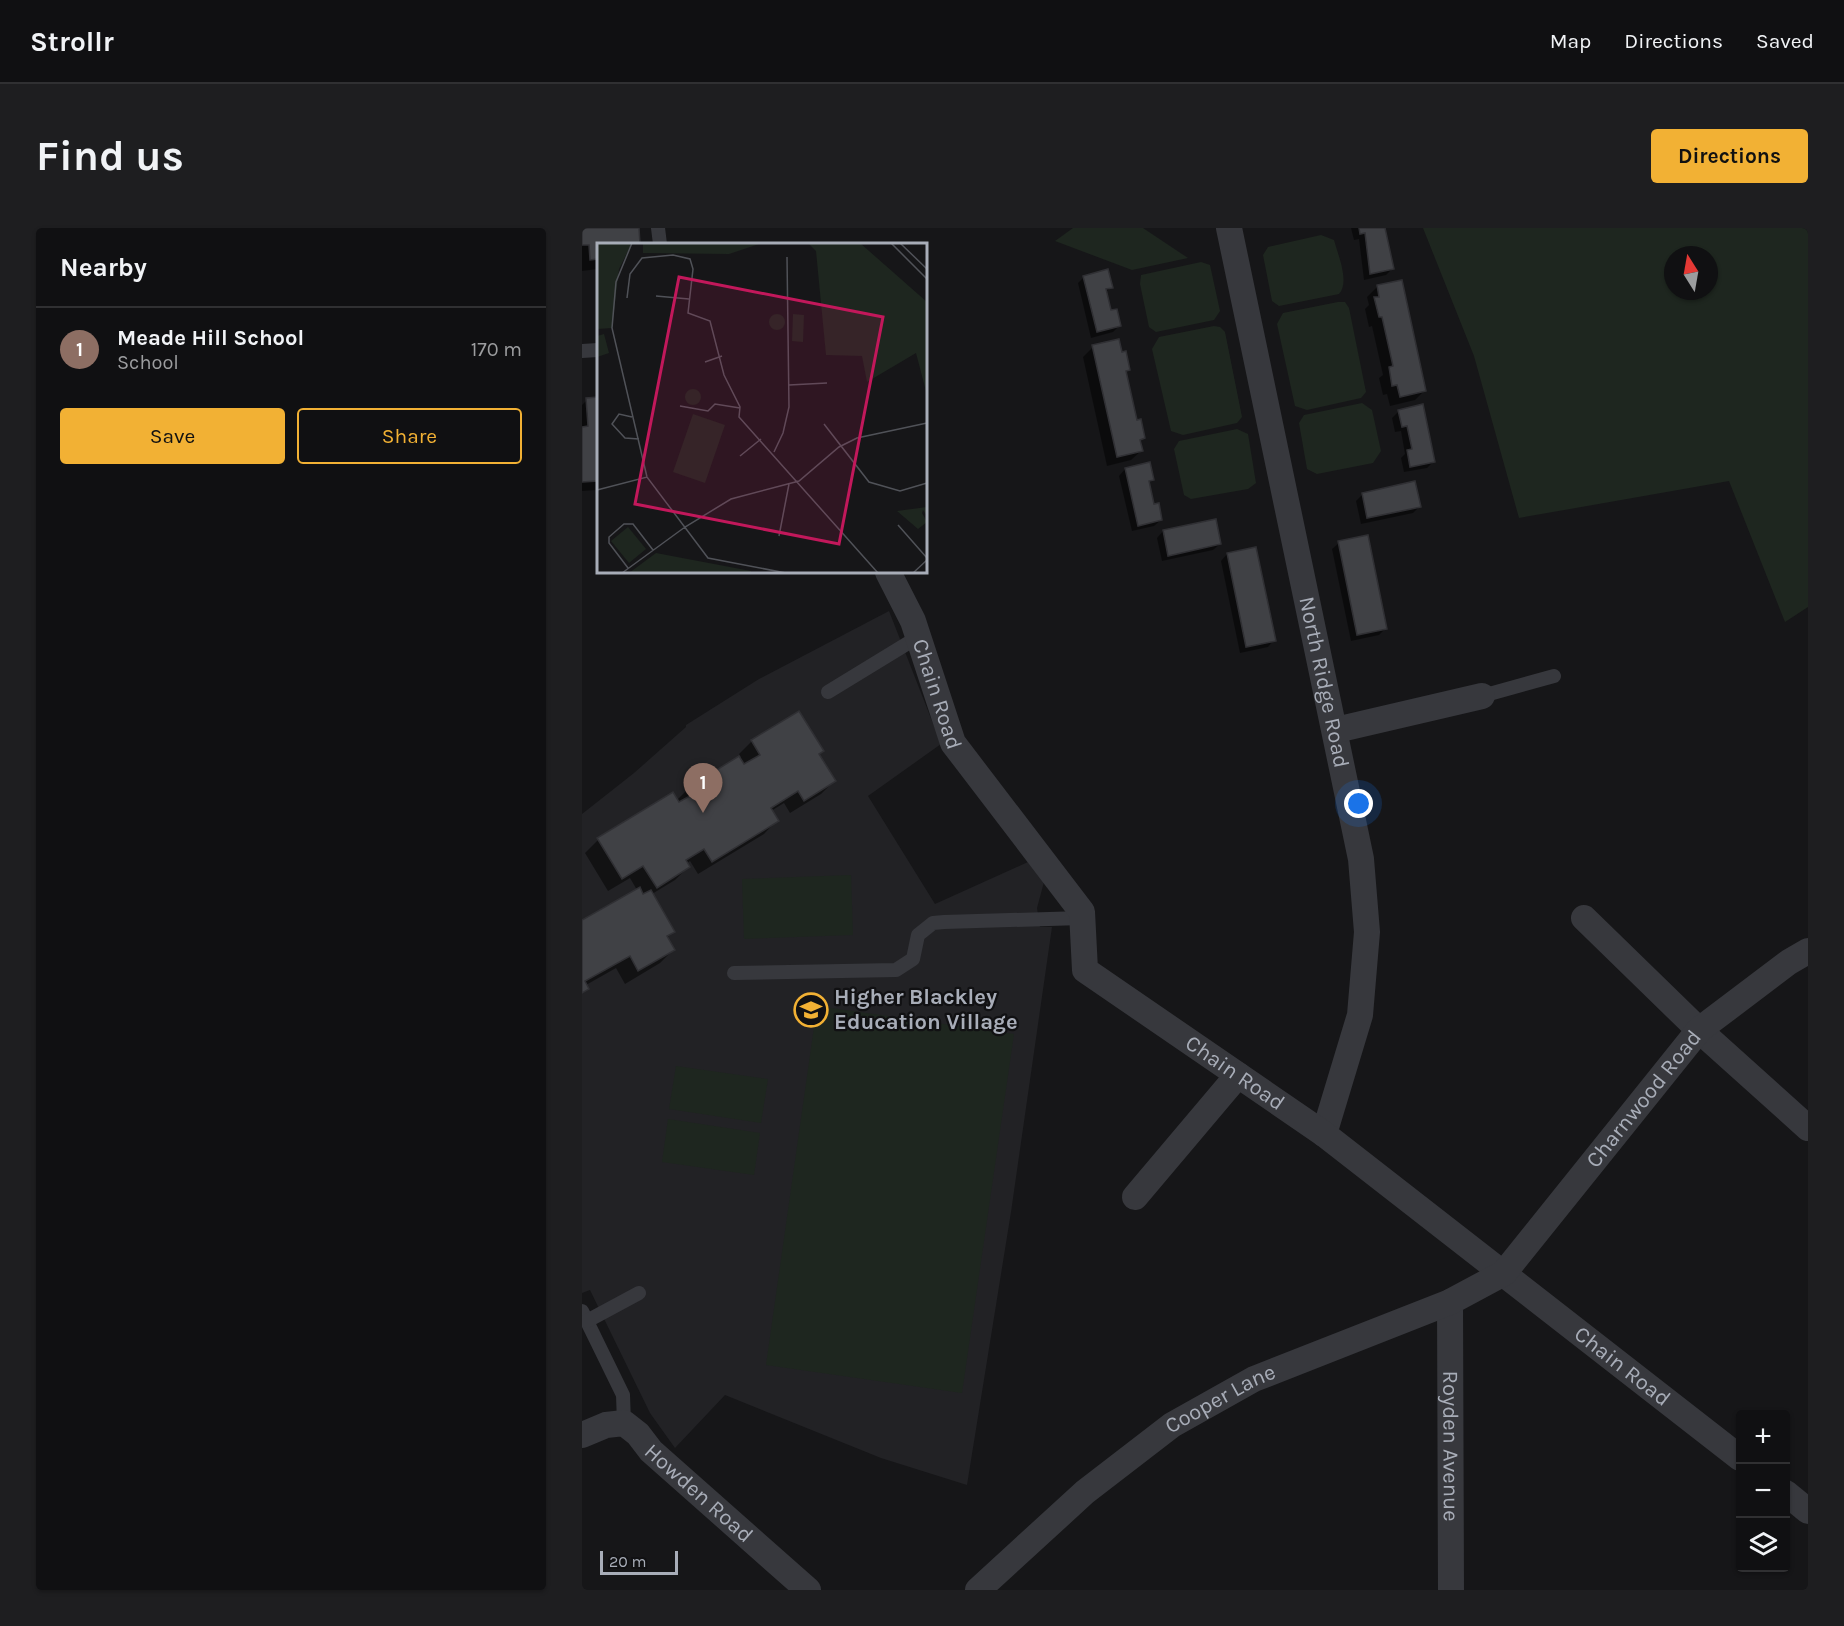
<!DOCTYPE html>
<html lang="en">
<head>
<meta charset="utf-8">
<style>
  body { margin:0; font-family:Karla,sans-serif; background:#1e1e20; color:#f1f3f6 }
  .controls { position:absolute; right:18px; bottom:18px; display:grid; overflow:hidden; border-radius:6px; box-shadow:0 2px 4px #0004 }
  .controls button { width:54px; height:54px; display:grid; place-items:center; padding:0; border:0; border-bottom:2px solid #303032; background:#101012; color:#f1f3f6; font:30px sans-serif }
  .compass { position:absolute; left:1082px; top:18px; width:54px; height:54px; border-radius:50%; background:#101012; box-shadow:0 2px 4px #0004; rotate:349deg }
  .scale { position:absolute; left:18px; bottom:15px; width:78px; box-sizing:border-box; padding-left:6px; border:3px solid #a8adb8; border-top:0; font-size:16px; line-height:21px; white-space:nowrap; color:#a8adb8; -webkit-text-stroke:4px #111113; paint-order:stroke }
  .you { position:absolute; left:777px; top:576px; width:21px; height:21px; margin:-15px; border:4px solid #fff; border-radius:50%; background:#1a73e8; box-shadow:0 0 0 9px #1a73e833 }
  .badge { display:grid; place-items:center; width:39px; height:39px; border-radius:50%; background:#f2b134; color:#fff; font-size:20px; font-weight:700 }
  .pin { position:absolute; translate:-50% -50px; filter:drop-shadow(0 2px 3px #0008) }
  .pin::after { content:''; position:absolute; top:32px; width:21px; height:18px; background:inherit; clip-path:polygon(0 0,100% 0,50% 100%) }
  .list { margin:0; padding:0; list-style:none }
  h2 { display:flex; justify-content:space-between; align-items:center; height:78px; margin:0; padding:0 24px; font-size:26px }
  h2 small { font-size:20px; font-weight:400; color:#9c9d9f }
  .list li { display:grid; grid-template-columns:39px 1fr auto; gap:18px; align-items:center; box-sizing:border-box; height:84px; padding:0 24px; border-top:2px solid #303032 }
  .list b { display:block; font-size:22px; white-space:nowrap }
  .list p { margin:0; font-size:20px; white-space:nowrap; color:#9c9d9f }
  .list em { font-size:20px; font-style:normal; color:#9c9d9f }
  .actions { display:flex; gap:12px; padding:18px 24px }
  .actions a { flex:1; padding:14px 0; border:2px solid #f2b134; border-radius:6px; text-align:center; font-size:21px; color:#f2b134 }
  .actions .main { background:#f2b134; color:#111 }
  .icon { flex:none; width:33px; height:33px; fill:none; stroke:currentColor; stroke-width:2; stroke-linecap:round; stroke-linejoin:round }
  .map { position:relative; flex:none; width:1226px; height:1362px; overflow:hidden; border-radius:6px }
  header { display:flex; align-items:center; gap:36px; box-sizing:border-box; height:84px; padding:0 30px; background:#101012; border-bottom:2px solid #303032 }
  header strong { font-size:28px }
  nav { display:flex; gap:33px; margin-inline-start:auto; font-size:21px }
  .intro { display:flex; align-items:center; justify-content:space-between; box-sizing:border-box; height:144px; padding:0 36px }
  h1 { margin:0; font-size:42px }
  .button { padding:15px 27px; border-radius:6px; background:#f2b134; color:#111; font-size:21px; font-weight:700 }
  main { display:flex; gap:36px; padding:0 36px }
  aside { flex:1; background:#101012; border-radius:6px; box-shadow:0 2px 4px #0004 }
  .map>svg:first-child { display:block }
  .built { fill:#222225 }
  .green { fill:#1e261f; fill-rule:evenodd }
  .shadow { fill:#0007 }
  .building { fill:#404145; stroke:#303034; stroke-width:1.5 }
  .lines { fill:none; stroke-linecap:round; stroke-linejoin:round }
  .lane { stroke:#37383d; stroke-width:14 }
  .street { stroke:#37383d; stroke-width:26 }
  .labels { text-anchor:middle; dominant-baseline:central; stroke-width:4.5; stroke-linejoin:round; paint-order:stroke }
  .street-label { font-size:22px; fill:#a8adb8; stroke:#111113 }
  .poi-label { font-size:22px; font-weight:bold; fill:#a8adb8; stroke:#111113; text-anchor:start }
  .inset-road { fill:none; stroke:#505258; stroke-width:1.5 }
  .view { fill:#c2185b; fill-opacity:0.15; stroke:#c2185b; stroke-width:3 }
  .inset-edge { fill:none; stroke:#a8adb8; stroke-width:3 }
</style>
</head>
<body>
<header>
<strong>Strollr</strong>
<nav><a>Map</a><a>Directions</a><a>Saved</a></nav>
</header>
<div class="intro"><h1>Find us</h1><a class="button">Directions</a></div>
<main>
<aside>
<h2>Nearby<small></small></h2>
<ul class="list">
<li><span class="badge" style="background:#8d6e63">1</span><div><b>Meade Hill School</b><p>School</p></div><em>170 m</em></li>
</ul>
<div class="actions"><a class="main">Save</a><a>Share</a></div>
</aside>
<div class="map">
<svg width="1226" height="1362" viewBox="0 0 1226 1362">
  <rect width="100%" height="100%" fill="#161618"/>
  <polygon class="built" points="307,383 359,516 286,568 353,676 446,634 462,654 455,680 458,699 470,699 429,984 385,1257 299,1230 143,1167 93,1220 68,1185 8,1062 0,1065 0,586 52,545 104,499 104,497 177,451"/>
  <g class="green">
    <polygon points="491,0 561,0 606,30 550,42 473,13"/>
    <path d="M841,0H1226V379L1203,394L1147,253L937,290L892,128ZM1091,27H1127V63H1091Z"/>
    <path d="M739,7L752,12C756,27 768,54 757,66L697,78L690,73L681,27L686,19Z"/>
    <polygon points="619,34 628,37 638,83 632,92 574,104 567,99 558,56 559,47"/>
    <polygon points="756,74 763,74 767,80 784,164 779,170 725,182 713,178 695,96 701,85"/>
    <polygon points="632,98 638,99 643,104 660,189 655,195 601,207 589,203 570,121 577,109"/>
    <polygon points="780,175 790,182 799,223 791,235 735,246 725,241 717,195 722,187"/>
    <polygon points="655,201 666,206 674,255 666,261 609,271 602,267 592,221 597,213"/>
    <polygon points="269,647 271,707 162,711 160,651"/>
    <polygon points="235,778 432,806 380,1165 184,1137"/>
    <polygon points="94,838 186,851 179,895 87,881"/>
    <polygon points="86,891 178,905 172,947 80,934"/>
  </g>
  <g class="shadow">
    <polygon points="0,0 55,0 56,16 16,16 16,41 0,43"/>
    <polygon points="769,0 801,0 810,41 804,47 782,52 777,11 772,12"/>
    <polygon points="502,49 529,59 523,65 528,84 537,98 531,104 509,110 496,55"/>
    <polygon points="795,59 843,162 833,172 808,178 805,166 801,167 797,150 801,147 790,98 787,99 783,81 787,77 785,69"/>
    <polygon points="511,119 546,141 543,145 554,194 561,210 557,214 559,223 549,232 525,238 501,129"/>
    <polygon points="16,171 16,291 14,262 0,263 0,177 5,172"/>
    <polygon points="817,183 851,234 845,240 822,244 819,230 823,226 819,203 813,204 810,190"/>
    <polygon points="543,241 570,251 566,256 571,278 579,292 572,298 550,303 537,248"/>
    <polygon points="781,266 837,279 831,285 779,296 774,273"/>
    <polygon points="581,303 638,316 631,322 580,333 575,310"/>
    <polygon points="757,315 803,401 797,407 769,413 750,321"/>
    <polygon points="645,326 692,412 686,419 658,425 639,333"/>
    <polygon points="170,513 240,523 236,527 252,553 239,566 208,585 202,575 189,583 195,592 182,606 116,646 108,633 104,636 106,639 93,652 70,666 91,703 85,710 91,722 78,735 43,756 34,740 4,757 5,760 0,765 0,694 55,662 48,650 26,663 3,625 16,612 90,566 94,573 105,562 159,529 157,526"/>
  </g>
  <g class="building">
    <polygon points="0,0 57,0 58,16 16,16 16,31 8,32 7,17 0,17"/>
    <polygon points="777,0 803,0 812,41 788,46 783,5 778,6"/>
    <polygon points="526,41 531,60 524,61 529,82 535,81 539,98 515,104 501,48"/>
    <polygon points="820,52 844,163 818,169 815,157 810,158 807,139 811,138 800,89 797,89 792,69 797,69 795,57"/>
    <polygon points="537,111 540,124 544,123 548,142 544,143 555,192 559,191 563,210 558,212 561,223 535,229 510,117"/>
    <polygon points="16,169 16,253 0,254 0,199 6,198 4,170"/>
    <polygon points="841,176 853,234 828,239 825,222 830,221 825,198 820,199 816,182"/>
    <polygon points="568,234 572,252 567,253 572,276 577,275 580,292 556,298 543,240"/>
    <polygon points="833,253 839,279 785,290 780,265"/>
    <polygon points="634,291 639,316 586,328 581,302"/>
    <polygon points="786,307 805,401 775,407 756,313"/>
    <polygon points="674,319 694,413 664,419 645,325"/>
    <polygon points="217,483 242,523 237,526 254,553 222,573 216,563 189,580 197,593 130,634 122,621 104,632 108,639 75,660 61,638 40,651 15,610 91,564 97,574 108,568 104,561 157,528 162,536 178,527 169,512"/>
    <polygon points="58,659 61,666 69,662 93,704 85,708 93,722 56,743 48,728 3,753 7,761 0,765 0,692"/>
  </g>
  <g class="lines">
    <g class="lane">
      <polyline points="76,0 78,16"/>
      <polyline points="0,123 16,122"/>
      <polyline points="246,464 336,409"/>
      <polyline points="900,468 972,448"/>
      <polyline points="152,745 314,742 331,731 336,707 351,695 362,694 500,690"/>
      <polyline points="0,1083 41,1167 42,1195"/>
      <polyline points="5,1093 57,1065"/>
    </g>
    <g class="street">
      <path id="s1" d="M647,0L779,631L785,704L778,787L742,906"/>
      <path id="s2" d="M306,344L331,393L371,515L500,684L503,742L742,906L1158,1230"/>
      <polyline points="754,502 900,468"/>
      <polyline points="1002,690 1117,802 1226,900"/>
      <polyline points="553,969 656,847"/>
      <path id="s3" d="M868,1074L869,1362"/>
      <path id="s4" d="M0,1207L24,1197L42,1195L56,1206L69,1223L226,1362"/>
      <polyline points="1204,1265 1226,1283"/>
      <path id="s5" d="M396,1362L503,1264L590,1197L672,1151L868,1074L922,1045L1117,802L1207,734L1226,723"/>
    </g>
  </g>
  <defs>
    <symbol id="school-ring" viewBox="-11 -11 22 22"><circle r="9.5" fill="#111113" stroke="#f2b134" stroke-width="1.5"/><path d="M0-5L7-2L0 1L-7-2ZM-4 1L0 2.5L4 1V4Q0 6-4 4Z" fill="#f2b134"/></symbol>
  </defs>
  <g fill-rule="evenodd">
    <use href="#school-ring" x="210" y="763" width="38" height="38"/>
  </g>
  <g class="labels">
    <g class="street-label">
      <text stroke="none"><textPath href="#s1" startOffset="464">North Ridge Road</textPath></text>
      <text stroke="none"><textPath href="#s2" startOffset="132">Chain Road</textPath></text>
      <text stroke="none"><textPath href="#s2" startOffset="636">Chain Road</textPath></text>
      <text stroke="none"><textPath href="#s5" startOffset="844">Charnwood Road</textPath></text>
      <text stroke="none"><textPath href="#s2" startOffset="1122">Chain Road</textPath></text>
      <text stroke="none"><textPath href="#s5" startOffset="310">Cooper Lane</textPath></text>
      <text stroke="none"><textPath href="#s3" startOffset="144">Royden Avenue</textPath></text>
      <text stroke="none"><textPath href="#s4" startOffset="147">Howden Road</textPath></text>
    </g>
    <g class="poi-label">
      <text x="252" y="769">Higher Blackley<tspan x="252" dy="25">Education Village</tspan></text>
    </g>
  </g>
  <g transform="translate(15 15)">
    <rect width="330" height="330" fill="#161618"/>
    <path d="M0,0H35L22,26L15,85L0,86ZM46,0H165L132,11L46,10ZM211,0H263L330,59V152L319,110L270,139L265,113L229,112L219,8ZM172 79a8 8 0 1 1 16 0a8 8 0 1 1-16 0ZM196,71L207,72L206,99L195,98ZM7,91L12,110L0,114V93ZM88 154a8 8 0 1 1 16 0a8 8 0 1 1-16 0ZM96,171L128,182L108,240L76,229ZM330,264V273L326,267L325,270L330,279L321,286L300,268ZM31,284L49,306L32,320L14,298ZM59,310L154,328V330H32Z" fill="#1e261f"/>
    <path class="inset-road" d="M35,0L19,39L15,85L50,234M294,0L330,36M303,0L330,26M59,53L92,56M30,55L33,31L45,15L76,12L93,16L96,26L91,70L113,78L127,132L143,164L142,174L281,330M108,119L125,113M192,142L230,140M83,163L111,168L118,161L143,165M35,174L22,171L15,181L28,195L42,196M227,181L272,239L303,248L330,240M177,209L186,190L192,164L190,14M143,213L164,196M0,247L50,234L111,315L189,330M301,282L330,315M182,293L192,241M31,325L12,300V294L27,281H36L56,307M25,330L88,284L134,256L202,238L242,204L260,195L330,180M316,330L330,317"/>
    <path class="view" d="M82,34L286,74L242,301L38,261Z"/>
    <rect width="330" height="330" class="inset-edge"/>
  </g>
</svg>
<div class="controls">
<button>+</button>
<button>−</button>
<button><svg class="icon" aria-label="layers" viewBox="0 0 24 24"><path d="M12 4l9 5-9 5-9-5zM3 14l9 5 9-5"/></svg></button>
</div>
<svg class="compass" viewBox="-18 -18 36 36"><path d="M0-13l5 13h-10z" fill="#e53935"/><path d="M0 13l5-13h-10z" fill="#9c9d9f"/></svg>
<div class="scale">20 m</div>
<div class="you"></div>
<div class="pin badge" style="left:121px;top:585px;background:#8d6e63">1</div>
</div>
</main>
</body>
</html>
